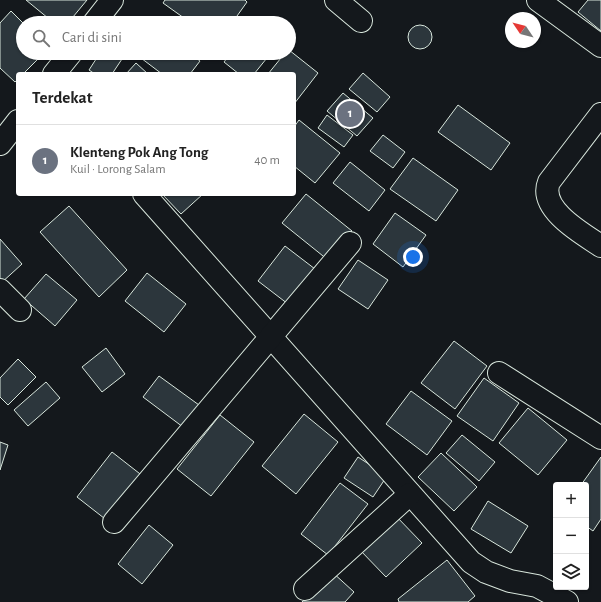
<!DOCTYPE html>
<html lang="id">
<head>
<meta charset="utf-8">
<style>
  body { margin:0; font-family:"Alegreya Sans",sans-serif; background:#f6f6f6; color:#222 }
  .controls { position:absolute; right:12px; bottom:12px; display:grid; overflow:hidden; border-radius:4px; box-shadow:0 1px 3px #0004 }
  .controls button { width:36px; height:36px; display:grid; place-items:center; padding:0; border:0; border-bottom:1px solid #e0e0e0; background:#fff; color:#222; font:20px sans-serif }
  .compass { position:absolute; left:505px; top:12px; width:36px; height:36px; border-radius:50%; background:#fff; box-shadow:0 1px 3px #0004; rotate:305deg }
  .you { position:absolute; left:413px; top:257px; width:14px; height:14px; margin:-10px; border:3px solid #fff; border-radius:50%; background:#1a73e8; box-shadow:0 0 0 6px #1a73e833 }
  .badge { display:grid; place-items:center; width:26px; height:26px; border-radius:50%; background:#111827; color:#fff; font-size:13px; font-weight:700 }
  .pin { position:absolute; translate:-50% -50%; border:2px solid #fff; box-shadow:0 1px 4px #0006 }
  .list { margin:0; padding:0; list-style:none }
  h2 { display:flex; justify-content:space-between; align-items:center; height:52px; margin:0; padding:0 16px; font-size:17px }
  h2 small { font-size:13px; font-weight:400; color:#767676 }
  .list li { display:grid; grid-template-columns:26px 1fr auto; gap:12px; align-items:center; box-sizing:border-box; height:72px; padding:0 16px; border-top:1px solid #e0e0e0 }
  .list b { display:block; font-size:15px; white-space:nowrap }
  .list p { margin:0; font-size:13px; white-space:nowrap; color:#767676 }
  .list em { font-size:13px; font-style:normal; color:#767676 }
  .icon { flex:none; width:22px; height:22px; fill:none; stroke:currentColor; stroke-width:2; stroke-linecap:round; stroke-linejoin:round }
  .map { position:relative; flex:none; width:601px; height:602px; overflow:hidden }
  .search { position:absolute; background:#fff; box-shadow:0 1px 3px #0004; left:16px; top:16px; width:280px; height:44px; display:flex; align-items:center; gap:10px; box-sizing:border-box; padding:0 14px; border-radius:22px; color:#767676; font-size:15px }
  .panel { position:absolute; background:#fff; box-shadow:0 1px 3px #0004; left:16px; top:72px; width:280px; height:124px; border-radius:4px }
  .map>svg:first-child { display:block }
  .building { fill:#2c363c; stroke:#d8e6dc }
  .lines { fill:none; stroke-linecap:round; stroke-linejoin:round }
  .minor-casing { stroke:#d8e6dc; stroke-width:24 }
  .minor { stroke:#14181c; stroke-width:22 }
</style>
</head>
<body>
<div class="map">
<svg width="601" height="602" viewBox="0 0 601 602">
  <rect width="100%" height="100%" fill="#14181c"/>
  <g class="building">
    <polygon points="26,0 87,0 68,23 54,23"/>
    <polygon points="165,0 245,0 247,2 232,23 191,23 163,3"/>
    <polygon points="588,0 601,0 601,31 578,12"/>
    <polygon points="11,11 23,23 23,53 44,53 23,74 18,74 18,79 15,82 0,68 0,23"/>
    <polygon points="258,18 265,23 254,23"/>
    <circle cx="420" cy="37" r="12"/>
    <polygon points="289,50 318,73 294,104 294,74 268,74 285,53 289,53"/>
    <polygon points="100,53 126,53 112,74 95,74 89,70"/>
    <polygon points="138,53 189,53 200,61 190,74 162,74 137,55"/>
    <polygon points="231,53 271,53 254,74 239,74 224,62"/>
    <polygon points="136,63 148,74 126,74"/>
    <polygon points="363,73 390,97 377,112 349,89"/>
    <polygon points="343,93 373,118 357,136 327,111"/>
    <polygon points="458,105 510,143 491,170 438,132"/>
    <polygon points="327,115 353,135 344,147 318,128"/>
    <polygon points="299,120 340,153 315,183 294,166 294,127"/>
    <polygon points="383,135 405,152 393,168 370,151"/>
    <polygon points="413,158 458,190 436,221 390,189"/>
    <polygon points="350,162 385,190 369,211 333,183"/>
    <polygon points="162,194 203,194 181,214"/>
    <polygon points="306,194 352,231 328,260 282,223"/>
    <polygon points="69,206 127,270 99,297 40,232"/>
    <polygon points="395,213 426,235 403,267 373,244"/>
    <polygon points="0,239 22,264 0,284"/>
    <polygon points="285,246 315,269 288,304 258,281"/>
    <polygon points="358,260 388,280 368,309 338,289"/>
    <polygon points="147,273 186,304 164,332 125,301"/>
    <polygon points="46,274 77,300 55,326 24,299"/>
    <polygon points="454,341 487,366 455,409 421,383"/>
    <polygon points="106,348 125,374 102,392 82,367"/>
    <polygon points="18,359 36,377 8,405 0,397 0,378"/>
    <polygon points="159,376 199,405 183,427 143,397"/>
    <polygon points="484,378 519,403 493,441 457,416"/>
    <polygon points="46,382 60,398 28,426 14,410"/>
    <polygon points="411,391 452,421 427,455 386,424"/>
    <polygon points="528,408 567,440 538,475 499,443"/>
    <polygon points="304,414 338,442 296,494 262,466"/>
    <polygon points="220,415 254,442 211,496 177,469"/>
    <polygon points="462,435 495,462 479,481 446,453"/>
    <polygon points="0,442 8,445 0,470"/>
    <polygon points="112,452 144,477 109,522 77,497"/>
    <polygon points="441,453 477,487 454,511 418,477"/>
    <polygon points="358,457 387,476 373,497 344,478"/>
    <polygon points="601,457 601,519 593,531 586,526 586,485 581,485"/>
    <polygon points="340,483 368,504 328,555 301,534"/>
    <polygon points="488,501 528,526 511,553 471,529"/>
    <polygon points="395,515 422,543 386,577 359,549"/>
    <polygon points="149,525 173,545 142,584 118,564"/>
    <polygon points="447,560 475,596 468,602 399,602 398,599"/>
    <polygon points="331,571 354,592 345,602 302,602"/>
  </g>
  <g class="lines">
    <defs>
      <g id="minor">
        <polyline points="336,0 361,21"/>
        <polyline points="538,0 601,46"/>
        <polyline points="94,23 112,0"/>
        <polyline points="54,74 71,53"/>
        <path d="M601,114L549,182C538,209 583,234 601,246"/>
        <polyline points="0,144 18,121"/>
        <polyline points="144,194 471,562 486,572 510,581 537,586 567,602"/>
        <polyline points="0,290 20,310"/>
        <polyline points="499,373 601,438"/>
        <polyline points="114,522 350,243"/>
        <polyline points="305,589 410,494"/>
      </g>
    </defs>
    <use href="#minor" class="minor-casing"/>
    <use href="#minor" class="minor"/>
  </g>
</svg>
<div class="controls">
<button>+</button>
<button>−</button>
<button><svg class="icon" aria-label="layers" viewBox="0 0 24 24"><path d="M12 4l9 5-9 5-9-5zM3 14l9 5 9-5"/></svg></button>
</div>
<svg class="compass" viewBox="-18 -18 36 36"><path d="M0-13l5 13h-10z" fill="#e53935"/><path d="M0 13l5-13h-10z" fill="#767676"/></svg>
<div class="you"></div>
<div class="pin badge" style="left:350px;top:114px;background:#6b7280">1</div>
<div class="search"><svg class="icon" aria-label="search" viewBox="0 0 24 24"><circle cx="10" cy="10" r="6"/><path d="M15 15l6 6"/></svg>Cari di sini</div>
<section class="panel">
<h2>Terdekat<small></small></h2>
<ul class="list">
<li><span class="badge" style="background:#6b7280">1</span><div><b>Klenteng Pok Ang Tong</b><p>Kuil · Lorong Salam</p></div><em>40 m</em></li>
</ul>
</section>
</div>
</body>
</html>
